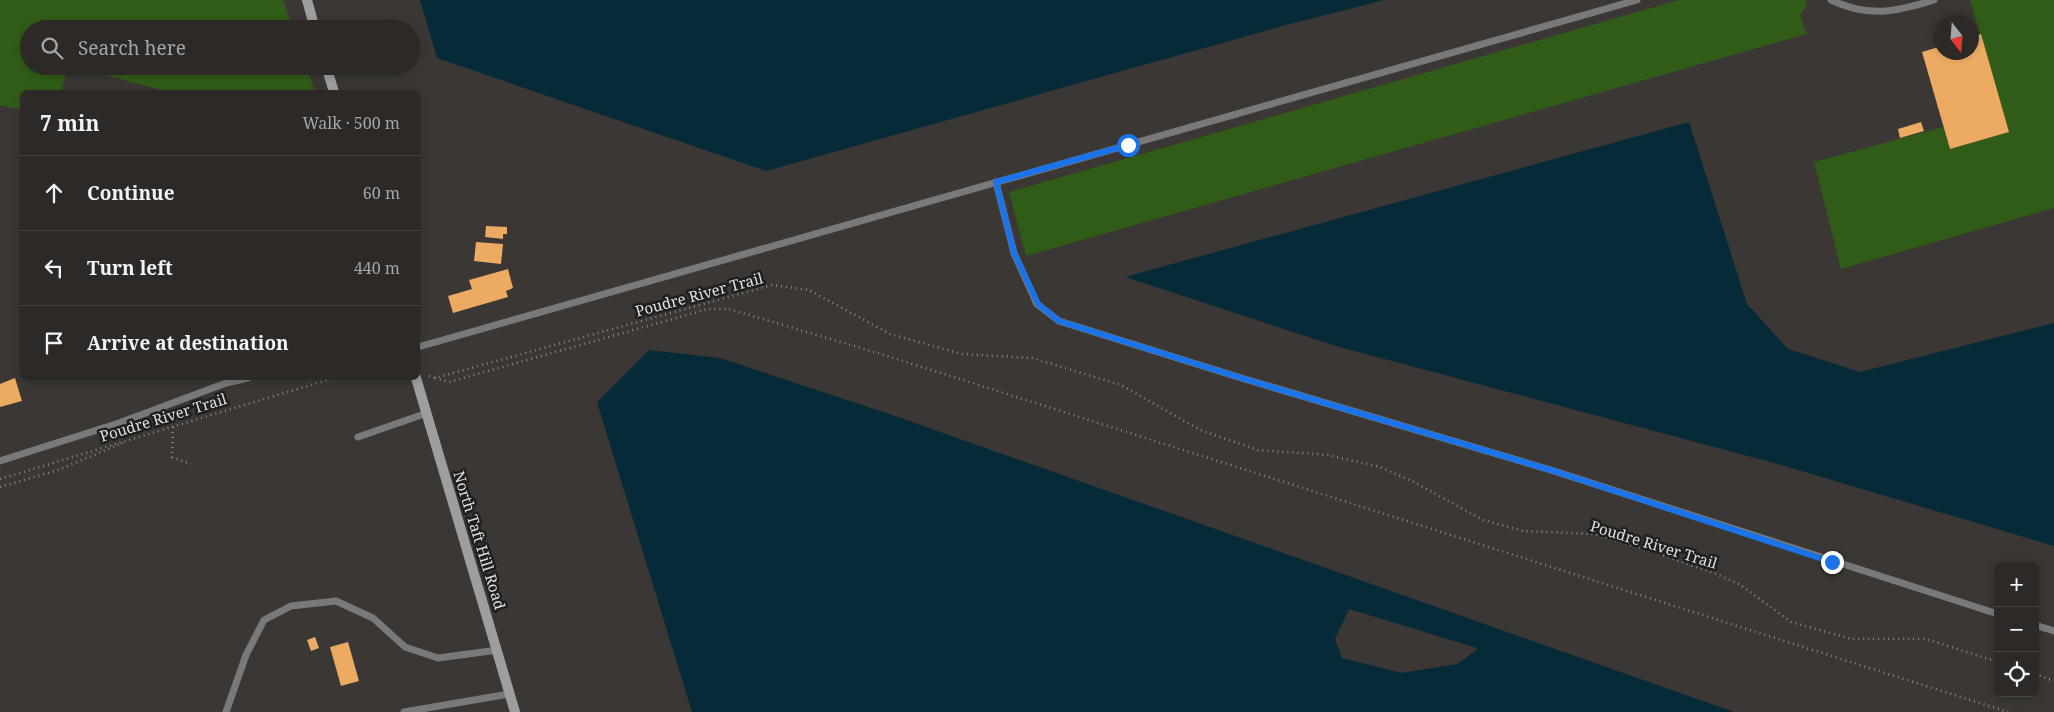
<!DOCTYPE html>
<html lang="en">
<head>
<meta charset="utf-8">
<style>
  body { margin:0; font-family:"Noto Serif",serif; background:#34312f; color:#f1f3f6 }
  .controls { position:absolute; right:15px; bottom:15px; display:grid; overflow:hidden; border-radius:8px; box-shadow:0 2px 8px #0003 }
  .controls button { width:45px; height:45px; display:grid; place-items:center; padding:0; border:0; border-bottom:1px solid #484544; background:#2c2927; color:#f1f3f6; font:25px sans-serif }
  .compass { position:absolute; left:1934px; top:15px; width:45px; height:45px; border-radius:50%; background:#2c2927; box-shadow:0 2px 8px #0003; rotate:163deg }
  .stop { position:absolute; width:15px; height:15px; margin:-11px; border:4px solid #1a73e8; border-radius:50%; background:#fff }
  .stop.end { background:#1a73e8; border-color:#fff; box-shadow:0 1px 5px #0008 }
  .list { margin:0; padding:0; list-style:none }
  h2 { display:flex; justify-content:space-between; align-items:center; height:65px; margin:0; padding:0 20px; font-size:21px }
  h2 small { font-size:16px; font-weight:400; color:#a6a6a7 }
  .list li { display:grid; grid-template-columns:32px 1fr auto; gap:15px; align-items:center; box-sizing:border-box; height:75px; padding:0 20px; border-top:1px solid #484544 }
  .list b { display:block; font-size:19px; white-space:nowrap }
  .list em { font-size:16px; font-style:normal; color:#a6a6a7 }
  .icon { flex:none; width:28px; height:28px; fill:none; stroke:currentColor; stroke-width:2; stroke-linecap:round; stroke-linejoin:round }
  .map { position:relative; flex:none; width:2054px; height:712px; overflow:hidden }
  .search { position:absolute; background:#2c2927; box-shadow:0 2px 8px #0003; left:20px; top:20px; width:400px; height:55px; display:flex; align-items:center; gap:12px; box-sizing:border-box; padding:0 18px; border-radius:28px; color:#a6a6a7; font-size:19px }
  .panel { position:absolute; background:#2c2927; box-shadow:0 2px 8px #0003; left:20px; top:90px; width:400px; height:290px; border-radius:8px }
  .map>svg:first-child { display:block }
  .green { fill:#315c18 }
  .water { fill:#062a38; fill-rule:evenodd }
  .building { fill:#ecaa63 }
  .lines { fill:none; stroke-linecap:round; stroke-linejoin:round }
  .path { stroke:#8b8886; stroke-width:2.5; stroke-dasharray:1 4; stroke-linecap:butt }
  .service { stroke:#7b7978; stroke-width:7 }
  .secondary { stroke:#a09e9c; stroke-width:10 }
  .route { stroke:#1a73e8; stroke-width:6 }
  .labels { text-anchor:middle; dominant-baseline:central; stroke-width:5; stroke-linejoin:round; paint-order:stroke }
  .street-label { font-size:15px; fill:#e2e0df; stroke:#201f1d }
</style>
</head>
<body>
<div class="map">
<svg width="2054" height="712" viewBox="0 0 2054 712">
  <rect width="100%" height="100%" fill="#3a3734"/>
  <g class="green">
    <polygon points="0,0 283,0 293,29 29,29 29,66 68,66 61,92 22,92 22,110 0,105"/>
    <polygon points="1679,0 1805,0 1807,6 1800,15 1806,34 1026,256 1009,192"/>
    <polygon points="1970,0 2054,0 2054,208 1841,269 1814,162 1943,127 1950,149 2009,132"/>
    <polygon points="71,66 306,66 315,92 169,92"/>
  </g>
  <g class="water">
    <polygon points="420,0 1384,0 1286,25 766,171 437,58"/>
    <polygon points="1689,122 1747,304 1788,349 1860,372 2054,323 2054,546 1778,464 1336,346 1125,277"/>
    <path d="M649,350L720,358L892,415L1734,712H692L597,402ZM1349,609L1477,648L1478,649L1457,664L1402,673L1342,658L1335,639Z"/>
  </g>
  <g class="building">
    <polygon points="227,21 229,29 212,29 211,25"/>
    <polygon points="1981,34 2009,132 1950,149 1922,52 1942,46 1942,52 1972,52 1972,37"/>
    <polygon points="1921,122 1924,131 1900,138 1898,129"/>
    <polygon points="486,226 507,227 507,234 503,234 503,239 485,237"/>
    <polygon points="476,242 503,244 501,264 474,261"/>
    <polygon points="508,269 513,288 506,291 508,297 453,313 448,296 472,289 469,280"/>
    <polygon points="15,378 22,401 0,407 0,384"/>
    <polygon points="315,637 319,648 311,651 307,640"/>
    <polygon points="348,642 359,681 341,686 330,647"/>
  </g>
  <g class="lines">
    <g class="path">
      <polyline points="429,376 435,378 772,285 809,290 890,334 962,354 1032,358 1121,385 1200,430 1258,450 1328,455 1380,467 1412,481 1483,520 1523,531 1593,534 1648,550 1716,574 1739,584 1791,622 1852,639 1926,639 1998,662"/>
      <polyline points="435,378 449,382 708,309 729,309 881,354 2008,712"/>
      <polyline points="173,427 172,457 191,464"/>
      <polyline points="0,479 334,378"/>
      <polyline points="0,487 58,470 123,443"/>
      <polyline points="2035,674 2054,681"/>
    </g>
    <g class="service">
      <path d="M1831,0C1869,18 1896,12 1934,0"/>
      <polyline points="996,182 1014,253 1037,304 1059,321 1238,377 1554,471 1998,614"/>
      <polyline points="418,347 1637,0"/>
      <polyline points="358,437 427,413"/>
      <polyline points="0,461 119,423 226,383 248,378"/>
      <polyline points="2035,625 2054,631"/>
      <polyline points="226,712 246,655 264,620 291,606 336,601 373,618 405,647 438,658 498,650"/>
      <polyline points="404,712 509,694"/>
    </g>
    <g class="secondary">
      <polyline points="307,0 315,29"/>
      <polyline points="326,66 334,92"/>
      <polyline points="416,378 515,712"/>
    </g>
  </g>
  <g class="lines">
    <polyline class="route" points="1128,145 996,182 1014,253 1038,304 1059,321 1238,377 1554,471 1832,562"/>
  </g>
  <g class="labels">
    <g class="street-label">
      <text transform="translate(699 294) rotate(-15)">Poudre River Trail</text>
      <text transform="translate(163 417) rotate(-17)">Poudre River Trail</text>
      <text transform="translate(480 540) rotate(73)">North Taft Hill Road</text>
      <text transform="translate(1654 544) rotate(17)">Poudre River Trail</text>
    </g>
  </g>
</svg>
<div class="controls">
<button>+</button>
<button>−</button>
<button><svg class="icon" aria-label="locate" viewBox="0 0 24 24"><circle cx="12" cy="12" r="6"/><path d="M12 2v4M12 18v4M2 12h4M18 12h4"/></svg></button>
</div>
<svg class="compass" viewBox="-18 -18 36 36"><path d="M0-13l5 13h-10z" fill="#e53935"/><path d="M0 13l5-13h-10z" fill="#a6a6a7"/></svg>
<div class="stop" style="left:1128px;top:145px"></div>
<div class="stop end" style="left:1832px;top:562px"></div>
<div class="search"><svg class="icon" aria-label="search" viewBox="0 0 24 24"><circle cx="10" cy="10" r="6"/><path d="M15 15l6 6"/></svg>Search here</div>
<section class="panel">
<h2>7 min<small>Walk · 500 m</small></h2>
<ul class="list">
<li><svg class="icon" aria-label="ahead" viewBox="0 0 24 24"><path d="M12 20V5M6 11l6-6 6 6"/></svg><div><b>Continue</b></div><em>60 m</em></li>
<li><svg class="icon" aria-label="left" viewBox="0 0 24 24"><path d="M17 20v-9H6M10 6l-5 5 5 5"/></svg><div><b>Turn left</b></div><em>440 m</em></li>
<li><svg class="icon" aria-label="arrive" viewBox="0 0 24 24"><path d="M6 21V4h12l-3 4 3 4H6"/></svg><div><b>Arrive at destination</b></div></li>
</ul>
</section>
</div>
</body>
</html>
